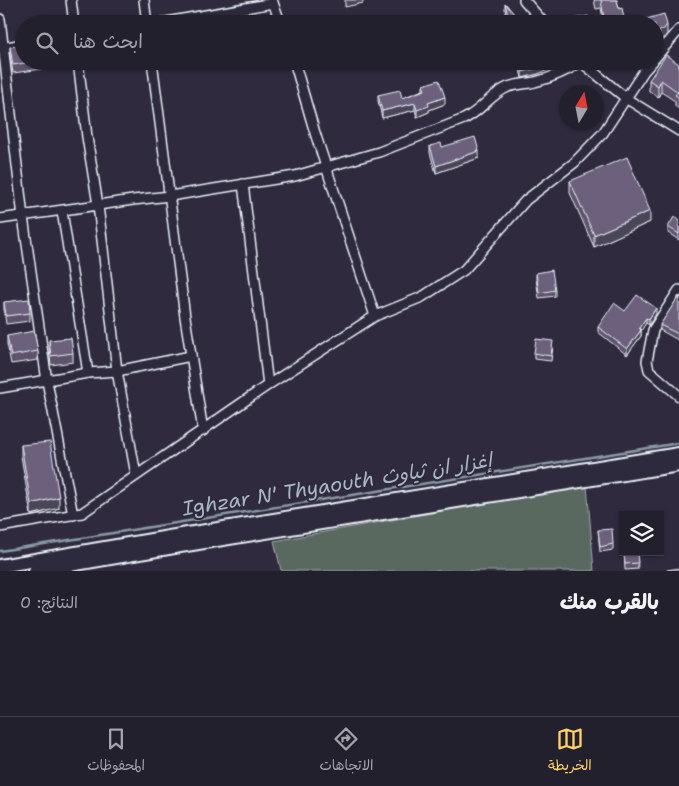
<!DOCTYPE html>
<html lang="ar">
<head>
<meta charset="utf-8">
<style>
  body { margin:0; font-family:"Shantell Sans","Playpen Sans Arabic",sans-serif; background:#2b2836; color:#f1f3f6; direction:rtl }
  .controls { position:absolute; right:15px; bottom:15px; display:grid; overflow:hidden; border-radius:0px; box-shadow:0 1px 4px #0004 }
  .controls button { width:45px; height:45px; display:grid; place-items:center; padding:0; border:0; border-bottom:1px solid #403e4a; background:#23202e; color:#f1f3f6; font:25px sans-serif }
  .compass { position:absolute; left:559px; top:85px; width:45px; height:45px; border-radius:50%; background:#23202e; box-shadow:0 1px 4px #0004; rotate:10deg }
  .list { margin:0; padding:0; list-style:none }
  h2 { display:flex; justify-content:space-between; align-items:center; height:65px; margin:0; padding:0 20px; font-size:21px }
  h2 small { font-size:16px; font-weight:400; color:#a3a3aa }
  .icon { flex:none; width:28px; height:28px; fill:none; stroke:currentColor; stroke-width:2; stroke-linecap:round; stroke-linejoin:round }
  .map { position:relative; flex:none; width:679px; height:571px; overflow:hidden; direction:ltr }
  .search { position:absolute; background:#23202e; box-shadow:0 1px 4px #0004; left:15px; right:15px; top:15px; height:55px; display:flex; align-items:center; gap:12px; box-sizing:border-box; padding:0 18px; border-radius:28px; color:#a3a3aa; font-size:19px }
  .sheet { height:145px; background:#23202e }
  nav { display:flex; justify-content:space-around; align-items:center; box-sizing:border-box; height:70px; border-top:1px solid #403e4a; background:#23202e; font-size:14px; color:#a3a3aa }
  nav a { display:grid; justify-items:center; gap:2px }
  nav .on { color:#ffd166 }
  .map>svg:first-child { display:block }
  .green { fill:#5a6960; stroke:#a1adac }
  .lines { fill:none; stroke-linecap:round; stroke-linejoin:round }
  .stream { stroke:#899ba6; stroke-width:2.5 }
  .street-casing { stroke:#e8f1f8; stroke-width:12 }
  .secondary-casing { stroke:#e8f1f8; stroke-width:16 }
  .street { stroke:#2f2a3d; stroke-width:9 }
  .secondary { stroke:#2f2a3d; stroke-width:12 }
  .wall { fill:#5e536c; stroke:#e8f1f8 }
  .shaded-wall { fill:#4c4458; stroke:#e8f1f8 }
  .building { fill:#6d617d; stroke:#e8f1f8 }
  .labels { text-anchor:middle; dominant-baseline:central; stroke-width:4; stroke-linejoin:round; paint-order:stroke }
  .water-label { font-size:20px; font-style:italic; fill:#a8b8c2; stroke:#2f2a3d }
</style>
</head>
<body>
<div class="map">
<svg width="679" height="571" viewBox="0 0 679 571">
  <rect width="100%" height="100%" fill="#2f2a3d"/>
  <filter id="ink" filterUnits="userSpaceOnUse"><feTurbulence type="fractalNoise" baseFrequency=".02" numOctaves="2"/><feDisplacementMap in="SourceGraphic" scale="10" xChannelSelector="R" yChannelSelector="G"/><feConvolveMatrix kernelMatrix="1 2 1 2 8 2 1 2 1" color-interpolation-filters="sRGB"/></filter>
  <g filter="url(#ink)">
    <polygon class="green" points="587,485 594,571 283,571 281,570 274,541"/>
    <g class="lines">
      <polyline class="stream" points="0,551 679,443"/>
      <defs>
        <g id="street">
          <polyline points="71,0 74,24"/>
          <polyline points="144,0 147,24"/>
          <polyline points="272,0 281,24"/>
          <polyline points="524,0 545,24"/>
          <polyline points="0,19 23,217 47,381 73,515"/>
          <polyline points="155,24 273,3"/>
          <polyline points="0,48 24,44"/>
          <polyline points="655,58 679,30"/>
          <polyline points="78,61 87,137 98,205 117,371 136,475"/>
          <polyline points="152,61 185,317 203,431"/>
          <polyline points="294,61 315,133 375,316 422,297 464,270 526,200 574,163 603,133 644,71 653,61"/>
          <polyline points="580,61 627,99 679,131"/>
          <polyline points="243,184 268,385"/>
          <polyline points="62,211 88,373"/>
          <path d="M0,219L133,200L170,196L295,176L379,152L464,119C481,111 491,94 508,87C517,84 526,84 535,82C551,78 567,71 581,62"/>
          <polyline points="679,290 653,330 647,361 649,370 679,396"/>
          <polyline points="0,388 88,373 117,371 191,356"/>
          <polyline points="0,527 82,513 268,385 375,316"/>
        </g>
        <g id="secondary">
          <polyline points="0,566 175,536 679,454"/>
          <polyline points="35,571 180,546 679,465"/>
        </g>
      </defs>
      <use href="#street" class="street-casing"/>
      <use href="#secondary" class="secondary-casing"/>
      <use href="#street" class="street"/>
      <use href="#secondary" class="secondary"/>
    </g>
    <g class="wall">
      <polygon points="594,0 617,0 619,9 625,24 604,24 601,8 596,9"/>
      <polygon points="505,3 522,24 508,24 505,9"/>
      <polygon points="10,47 24,61 42,61 42,69 13,73 10,55"/>
      <polygon points="518,61 551,61 552,68 538,74 522,78"/>
      <polygon points="679,64 679,109 675,106 675,101 661,92 658,97 649,91 649,80"/>
      <polygon points="423,85 445,104 429,110 429,112 417,117 415,110 382,118 378,101 378,95 402,98 423,90"/>
      <polygon points="430,146 442,147 479,158 436,173 430,153"/>
      <polygon points="570,181 650,222 594,247 570,193"/>
      <polygon points="679,219 679,240 668,233 668,227"/>
      <polygon points="536,273 555,290 555,296 539,298 536,279"/>
      <polygon points="679,296 678,340 660,330 660,325"/>
      <polygon points="4,302 30,313 30,321 6,324 4,310"/>
      <polygon points="625,311 656,314 649,325 646,323 641,330 641,336 627,355 598,332 598,327"/>
      <polygon points="7,336 38,351 38,360 11,364 7,344"/>
      <polygon points="49,340 73,353 73,362 51,365 49,349"/>
      <polygon points="553,347 551,361 534,359 534,353"/>
      <polygon points="21,445 59,508 31,515 21,456"/>
      <polygon points="598,530 613,544 613,550 600,552"/>
      <polygon points="624,552 637,552 638,569 625,570"/>
    </g>
    <g class="shaded-wall">
      <polygon points="345,0 363,0 363,3 345,7"/>
      <polygon points="667,25 667,34 664,38 660,39 660,42 658,45 655,46 655,37 659,31"/>
      <polygon points="552,63 552,68 538,74 522,78 522,72"/>
      <polygon points="661,80 661,92 658,97 658,86"/>
      <polygon points="445,97 445,104 429,110 429,112 417,117 417,110 428,103"/>
      <polygon points="415,103 415,110 382,118 382,111"/>
      <polygon points="479,151 479,158 436,173 436,166"/>
      <polygon points="650,211 650,222 594,247 594,235"/>
      <polygon points="656,308 656,314 649,325 649,319"/>
      <polygon points="646,318 646,323 639,334 639,328"/>
      <polygon points="641,330 641,336 627,355 627,349"/>
      <polygon points="59,497 59,508 31,515 31,504"/>
    </g>
    <g class="building">
      <polygon points="601,0 617,0 619,9 622,8 625,24 605,24"/>
      <polygon points="505,3 522,24 510,24"/>
      <polygon points="664,14 667,25 664,29 659,31 660,34 658,36 655,37 655,24 644,24 643,20"/>
      <polygon points="588,16 589,24 574,24 573,19"/>
      <polygon points="462,20 463,24 449,24"/>
      <polygon points="24,45 24,61 37,61 13,65 10,47"/>
      <polygon points="666,55 679,64 679,98 675,95 678,92 661,80 658,86 649,80"/>
      <polygon points="519,61 551,61 552,63 538,68 522,72"/>
      <polygon points="439,80 445,97 428,103 429,106 417,110 415,103 382,111 378,95 400,90 402,98 425,90 423,85"/>
      <polygon points="475,137 479,151 436,166 430,146 441,143 442,147"/>
      <polygon points="627,157 650,211 594,235 570,181"/>
      <polygon points="674,217 679,219 679,234 668,227"/>
      <polygon points="552,270 555,290 539,293 536,273"/>
      <polygon points="637,295 656,308 649,319 646,318 639,328 641,330 627,349 598,327 614,303 625,311"/>
      <polygon points="679,296 679,332 678,334 660,325"/>
      <polygon points="29,299 30,313 6,316 4,302"/>
      <polygon points="34,331 38,351 11,356 7,336"/>
      <polygon points="71,338 73,353 51,356 49,340"/>
      <polygon points="536,339 553,341 551,356 534,353"/>
      <polygon points="50,442 59,497 31,504 21,445"/>
      <polygon points="612,529 613,544 600,547 598,530"/>
      <polygon points="624,552 637,552 638,563 625,564"/>
      <polygon points="679,568 679,571 667,571 667,570"/>
    </g>
  </g>
  <g class="labels">
    <g class="water-label">
      <text transform="translate(337 484) rotate(-9)">Ighzar N' Thyaouth إغزار ان ثياوث</text>
    </g>
  </g>
</svg>
<div class="controls">
<button><svg class="icon" aria-label="layers" viewBox="0 0 24 24"><path d="M12 4l9 5-9 5-9-5zM3 14l9 5 9-5"/></svg></button>
</div>
<svg class="compass" viewBox="-18 -18 36 36"><path d="M0-13l5 13h-10z" fill="#e53935"/><path d="M0 13l5-13h-10z" fill="#a3a3aa"/></svg>
<div class="search"><svg class="icon" aria-label="search" viewBox="0 0 24 24"><circle cx="10" cy="10" r="6"/><path d="M15 15l6 6"/></svg>ابحث هنا</div>
</div>
<section class="sheet">
<h2>بالقرب منك<small>النتائج: 0</small></h2>
<ul class="list">
</ul>
</section>
<nav>
<a class="on"><svg class="icon" aria-label="map" viewBox="0 0 24 24"><path d="M3 6l6-2 6 2 6-2v14l-6 2-6-2-6 2zM9 4v14M15 6v14"/></svg>الخريطة</a>
<a><svg class="icon" aria-label="directions" viewBox="0 0 24 24"><path d="M12 3l9 9-9 9-9-9zM9 14v-3h6M13 9l2 2-2 2"/></svg>الاتجاهات</a>
<a><svg class="icon" aria-label="saved" viewBox="0 0 24 24"><path d="M7 4h10v16l-5-4-5 4z"/></svg>المحفوظات</a>
</nav>
</body>
</html>
